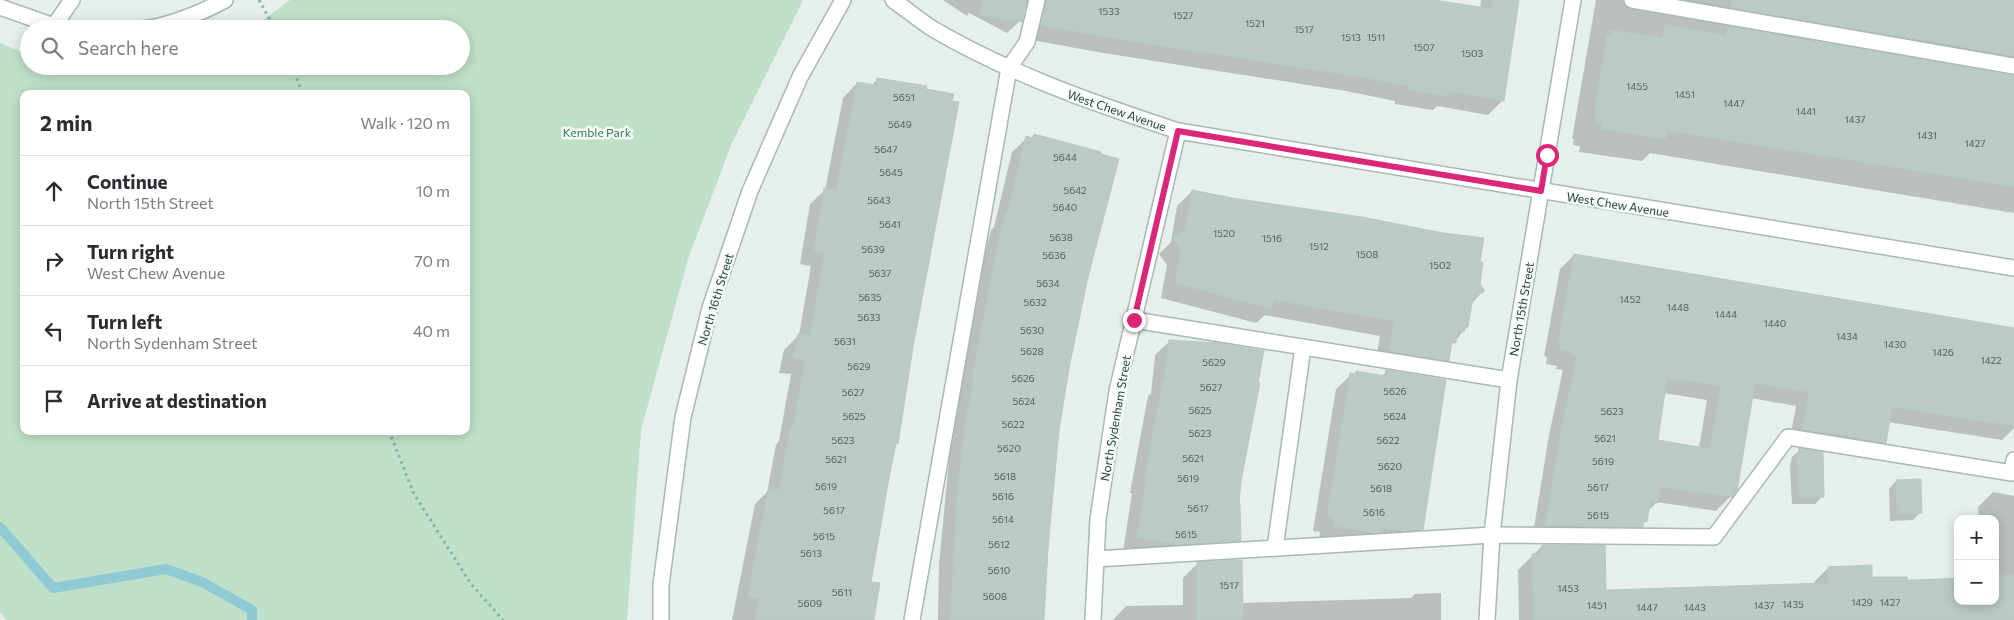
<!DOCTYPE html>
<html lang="en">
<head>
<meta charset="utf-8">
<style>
  body { margin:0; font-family:Commissioner,sans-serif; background:#f7f7f7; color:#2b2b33 }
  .controls { position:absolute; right:15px; bottom:15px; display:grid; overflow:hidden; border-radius:10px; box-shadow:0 2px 12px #0003 }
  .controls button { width:45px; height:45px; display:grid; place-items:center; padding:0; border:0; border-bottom:1px solid #e1e1e2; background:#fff; color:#2b2b33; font:25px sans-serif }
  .stop { position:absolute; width:15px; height:15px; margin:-11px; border:4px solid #db2777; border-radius:50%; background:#fff }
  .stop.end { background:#db2777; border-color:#fff; box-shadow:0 1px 5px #0008 }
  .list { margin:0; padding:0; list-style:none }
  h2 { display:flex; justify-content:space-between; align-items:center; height:65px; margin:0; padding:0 20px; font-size:21px }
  h2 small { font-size:16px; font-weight:400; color:#7c7c81 }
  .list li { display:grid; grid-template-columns:32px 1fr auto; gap:15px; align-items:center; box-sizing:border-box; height:70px; padding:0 20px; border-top:1px solid #e1e1e2 }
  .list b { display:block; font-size:19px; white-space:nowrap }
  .list p { margin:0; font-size:16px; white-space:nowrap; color:#7c7c81 }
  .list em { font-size:16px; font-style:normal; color:#7c7c81 }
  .icon { flex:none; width:28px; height:28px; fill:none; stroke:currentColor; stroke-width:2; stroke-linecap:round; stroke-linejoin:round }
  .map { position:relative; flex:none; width:2014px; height:620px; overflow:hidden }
  .search { position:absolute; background:#fff; box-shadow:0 2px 12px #0003; left:20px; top:20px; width:450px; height:55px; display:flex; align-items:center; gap:12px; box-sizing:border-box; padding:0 18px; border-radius:28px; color:#7c7c81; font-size:19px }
  .panel { position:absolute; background:#fff; box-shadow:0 2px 12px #0003; left:20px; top:90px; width:450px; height:345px; border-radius:10px }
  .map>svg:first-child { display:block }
  .green { fill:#bfe0c8; fill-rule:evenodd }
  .shadow { fill:#0003; fill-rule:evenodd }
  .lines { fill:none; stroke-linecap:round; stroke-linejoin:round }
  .stream { stroke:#8ec9d4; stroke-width:10 }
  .building { fill:#bbcac4; stroke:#b8c9c2; fill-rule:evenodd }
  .lane-casing { stroke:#a8b8b2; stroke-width:18 }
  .street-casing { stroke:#a8b8b2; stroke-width:18 }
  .path { stroke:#86b3a5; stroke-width:3; stroke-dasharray:2.5 4; stroke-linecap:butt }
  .lane { stroke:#fff; stroke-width:15 }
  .street { stroke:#fff; stroke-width:15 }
  .route { stroke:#db2777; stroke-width:6 }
  .labels { text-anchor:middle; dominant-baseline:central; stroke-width:5; stroke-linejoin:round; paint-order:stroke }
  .number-label { font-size:10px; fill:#4a645c }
  .street-label { font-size:12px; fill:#24423a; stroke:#f7fbf9 }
  .park-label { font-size:12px; fill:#2d7a4b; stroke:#f7fbf9 }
</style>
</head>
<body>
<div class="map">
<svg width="2014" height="620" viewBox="0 0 2014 620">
  <rect width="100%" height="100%" fill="#e6efeb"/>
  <path class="green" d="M290,0H803L732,143L689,256L641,430L627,620H6L0,612V43L29,55V66H57L62,68H139L145,66H461V29H251ZM24,94H466V431H24Z"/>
  <g class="shadow">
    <polygon points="943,0 1428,0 1480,9 1481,0 1518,0 1503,100 1488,115 1437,106 1433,110 1395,104 1395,101 1346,91 1097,52 1027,39 1029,7 1025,6 1022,19 1007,33 969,13 967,16"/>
    <polygon points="1596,0 2014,0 2014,64 1992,60 1981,71 2014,98 2014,213 1650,153 1642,161 1579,152 1580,146 1573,145 1574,139 1572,139"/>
    <polygon points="877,79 912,347 897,443 894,446 869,583 871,620 732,620 755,504 767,492 776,445 779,441 791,374 779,373 784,350 799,335 811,266 800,264 810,204 825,190 843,98 857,83 871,86"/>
    <polygon points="1034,136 1087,276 1069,363 1057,430 1045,564 1044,620 938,620 939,564 951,440 958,391 985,253 991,230 994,227 1012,152 1027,138 1031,139"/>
    <polygon points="1192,191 1478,263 1479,284 1483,291 1471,304 1467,327 1450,347 1448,360 1433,375 1375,366 1380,336 1265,315 1256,323 1161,298 1167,265 1159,254 1171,242 1177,206"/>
    <path d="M1574,255L2014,329V428L2002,440L1888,422L1884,442L1870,456L1789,444L1796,406L1751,398L1731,496L1716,511L1657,502L1647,512L1646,521L1627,541L1532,540L1549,435L1563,370L1556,369L1557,366L1546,364L1547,357L1544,356L1560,269ZM1664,393L1707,400L1699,448L1656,441Z"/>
    <polygon points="1170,341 1243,460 1237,504 1240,540 1225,555 1123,552 1132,493 1130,493 1148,396 1151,394 1155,355"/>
    <polygon points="1386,371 1421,529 1407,544 1319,540 1320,532 1313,531 1336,389 1351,375 1354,375 1356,373 1381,377"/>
    <polygon points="1800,450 1823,496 1815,504 1792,504 1790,467 1792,457"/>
    <polygon points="1896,481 1921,512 1913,520 1890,521 1889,489"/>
    <polygon points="1993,492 2014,496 2014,620 1519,620 1518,570 1542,546 1605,591 1814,584 1814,582 1828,568 1871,578 1906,581 1958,601 1995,601 1995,519 1979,519 1978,507"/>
    <polygon points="1198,563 1242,603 1411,598 1415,594 1441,593 1441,620 1113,620 1126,606 1183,605 1183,578"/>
  </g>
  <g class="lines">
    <polyline class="stream" points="0,527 53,588 166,569 202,582 252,610 252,620"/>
  </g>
  <g class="building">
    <polygon points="982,0 1027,0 1022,22 980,15"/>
    <polygon points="1046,0 1434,0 1492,9 1493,0 1519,0 1504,101 1449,91 1448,96 1409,90 1409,86 1361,77 1112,38 1041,25"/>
    <polygon points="1732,0 2014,0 2014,56 1731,8"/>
    <polygon points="1665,24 1726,36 1728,26 2014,75 2014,187 1667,130 1665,139 1601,129 1602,124 1595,123 1596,117 1594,116 1607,34 1610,35 1611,30 1663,38"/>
    <polygon points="877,78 927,86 926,89 954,94 952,101 959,102 913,347 898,444 896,443 889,478 871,582 880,583 874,620 755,620 759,599 748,597 759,535 769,488 779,490 790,429 793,427 805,360 793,358 798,334 810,335 825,252 814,250 824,188 836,191 857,82 876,85"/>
    <polygon points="1034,134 1101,152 1101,154 1119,159 1088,277 1070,363 1059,430 1048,548 1044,620 950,620 958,483 965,425 974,377 972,377 999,238 1006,214 1007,214 1026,136 1032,138"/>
    <polygon points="1192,190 1232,198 1362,217 1443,233 1484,238 1480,262 1483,262 1480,284 1485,291 1473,298 1468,327 1465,327 1464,332 1457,331 1456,343 1452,342 1449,361 1389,351 1394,321 1274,300 1272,309 1175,283 1181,250 1173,238 1185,230"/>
    <path d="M1574,254L2014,328V426L1892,407L1886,443L1823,431V433L1802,430L1809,392L1755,383L1737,491L1732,497L1661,487L1658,503L1650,502L1647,522L1643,521V527L1545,526L1563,420L1577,356L1570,355V352L1559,350L1561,343L1558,342ZM1667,378L1721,386L1710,449L1658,440Z"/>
    <polygon points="1169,340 1218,343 1264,351 1258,383 1260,383 1241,481 1239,503 1240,503 1241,541 1179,545 1137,537 1146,479 1144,479 1163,380 1164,380"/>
    <polygon points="1386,370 1446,380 1423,530 1400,531 1380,528 1379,532 1374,533 1333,526 1334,518 1327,516 1350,373 1355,374 1356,371 1385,376"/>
    <polygon points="1799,448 1823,452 1824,497 1799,497 1797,459"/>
    <polygon points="1921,479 1922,513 1897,514 1896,480"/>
    <polygon points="1542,545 1605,545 1606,590 1828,583 1828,567 1872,565 1872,577 1907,577 1907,580 1918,580 1958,578 1958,601 1995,601 1995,576 2014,575 2014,620 1534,620 1532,554 1540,554"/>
    <polygon points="1242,560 1243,620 1197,620 1197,562"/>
  </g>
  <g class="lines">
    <defs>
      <g id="lane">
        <polyline points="1632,0 2014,66"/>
        <polyline points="54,26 72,0"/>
        <polyline points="1134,320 1509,380"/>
        <polyline points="1275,548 1303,347"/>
        <polyline points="1096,559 1492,535 1714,537 1788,437 2012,473 2014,460"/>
        <polyline points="912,620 1009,68 1027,42 1037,0"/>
      </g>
      <g id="street">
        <path d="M893,0C906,9 919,20 933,29C1010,74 1093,103 1178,131L2014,268"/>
        <polyline points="0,7 54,26 67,29"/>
        <path d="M142,29C167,27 203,12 225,0"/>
        <polyline points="661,620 661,585 683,417 710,308 750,191 800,77 843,0"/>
        <polyline points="1093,620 1098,519 1117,391 1178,131"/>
        <polyline points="1487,620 1492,535 1509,380 1573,0"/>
      </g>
    </defs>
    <use href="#lane" class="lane-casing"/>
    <use href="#street" class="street-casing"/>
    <g class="path">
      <polyline points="259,0 275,29"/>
      <polyline points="293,66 302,94"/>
      <polyline points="389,431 414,494 471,584 503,620"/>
    </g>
    <use href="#lane" class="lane"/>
    <use href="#street" class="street"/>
  </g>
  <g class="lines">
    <polyline class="route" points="1134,320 1178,131 1541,191 1547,155"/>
  </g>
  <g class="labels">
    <g class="number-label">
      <text x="1109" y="11">1533</text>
      <text x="1183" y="15">1527</text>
      <text x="1255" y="23">1521</text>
      <text x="1304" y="29">1517</text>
      <text x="1351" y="37">1513</text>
      <text x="1376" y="37">1511</text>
      <text x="1424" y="47">1507</text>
      <text x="1472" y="53">1503</text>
      <text x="1637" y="86">1455</text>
      <text x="1685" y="94">1451</text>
      <text x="904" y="97">5651</text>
      <text x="1734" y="103">1447</text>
      <text x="1806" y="111">1441</text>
      <text x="1855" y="119">1437</text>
      <text x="900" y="124">5649</text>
      <text x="1927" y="135">1431</text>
      <text x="1975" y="143">1427</text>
      <text x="886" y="149">5647</text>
      <text x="1065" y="157">5644</text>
      <text x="891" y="172">5645</text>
      <text x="1075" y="190">5642</text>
      <text x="879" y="200">5643</text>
      <text x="1065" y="207">5640</text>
      <text x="890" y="224">5641</text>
      <text x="1224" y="233">1520</text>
      <text x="1061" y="237">5638</text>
      <text x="1272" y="238">1516</text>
      <text x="1319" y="246">1512</text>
      <text x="873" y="249">5639</text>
      <text x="1367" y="254">1508</text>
      <text x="1054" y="255">5636</text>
      <text x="1440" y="265">1502</text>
      <text x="880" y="273">5637</text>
      <text x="1048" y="283">5634</text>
      <text x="870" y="297">5635</text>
      <text x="1630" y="299">1452</text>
      <text x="1035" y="302">5632</text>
      <text x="1678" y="307">1448</text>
      <text x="1726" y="314">1444</text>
      <text x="869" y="317">5633</text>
      <text x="1775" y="323">1440</text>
      <text x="1032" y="330">5630</text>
      <text x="1847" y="336">1434</text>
      <text x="845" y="341">5631</text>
      <text x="1895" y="344">1430</text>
      <text x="1032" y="351">5628</text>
      <text x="1943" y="352">1426</text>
      <text x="1991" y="360">1422</text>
      <text x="1214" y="362">5629</text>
      <text x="859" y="366">5629</text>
      <text x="1023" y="378">5626</text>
      <text x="1211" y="387">5627</text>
      <text x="1395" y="391">5626</text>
      <text x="853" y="392">5627</text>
      <text x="1024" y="401">5624</text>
      <text x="1200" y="410">5625</text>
      <text x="1612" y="411">5623</text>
      <text x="854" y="416">5625</text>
      <text x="1395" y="416">5624</text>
      <text x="1013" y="424">5622</text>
      <text x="1200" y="433">5623</text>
      <text x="1605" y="438">5621</text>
      <text x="843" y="440">5623</text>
      <text x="1388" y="440">5622</text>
      <text x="1009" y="448">5620</text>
      <text x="1193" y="458">5621</text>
      <text x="836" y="459">5621</text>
      <text x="1603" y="461">5619</text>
      <text x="1390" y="466">5620</text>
      <text x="1005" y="476">5618</text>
      <text x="1188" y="478">5619</text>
      <text x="826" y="486">5619</text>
      <text x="1598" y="487">5617</text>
      <text x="1381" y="488">5618</text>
      <text x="1003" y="496">5616</text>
      <text x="1198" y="508">5617</text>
      <text x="834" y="510">5617</text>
      <text x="1374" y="512">5616</text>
      <text x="1598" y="515">5615</text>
      <text x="1003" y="519">5614</text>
      <text x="1186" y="534">5615</text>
      <text x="824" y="536">5615</text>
      <text x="999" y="544">5612</text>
      <text x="811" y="553">5613</text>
      <text x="999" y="570">5610</text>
      <text x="1229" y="585">1517</text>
      <text x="1568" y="588">1453</text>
      <text x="842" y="592">5611</text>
      <text x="995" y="596">5608</text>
      <text x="1862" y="602">1429</text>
      <text x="1890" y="602">1427</text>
      <text x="810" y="603">5609</text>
      <text x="1793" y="604">1435</text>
      <text x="1597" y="605">1451</text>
      <text x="1764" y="605">1437</text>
      <text x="1647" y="607">1447</text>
      <text x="1695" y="607">1443</text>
    </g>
    <g class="street-label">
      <text transform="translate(1117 110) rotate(19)">West Chew Avenue</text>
      <text transform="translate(1618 204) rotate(9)">West Chew Avenue</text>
      <text transform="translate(715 299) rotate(-73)">North 16th Street</text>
      <text transform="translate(1521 309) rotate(-80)">North 15th Street</text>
      <text transform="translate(1115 418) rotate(-80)">North Sydenham Street</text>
    </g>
    <g class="park-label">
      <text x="597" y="132">Kemble Park</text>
    </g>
  </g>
</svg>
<div class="controls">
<button>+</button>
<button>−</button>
</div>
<div class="stop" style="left:1547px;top:155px"></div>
<div class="stop end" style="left:1134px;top:320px"></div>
<div class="search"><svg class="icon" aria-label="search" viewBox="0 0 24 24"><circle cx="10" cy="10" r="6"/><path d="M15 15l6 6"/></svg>Search here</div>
<section class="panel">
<h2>2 min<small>Walk · 120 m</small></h2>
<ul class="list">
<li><svg class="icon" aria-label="ahead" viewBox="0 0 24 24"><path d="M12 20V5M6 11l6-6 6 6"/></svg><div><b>Continue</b><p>North 15th Street</p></div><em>10 m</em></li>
<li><svg class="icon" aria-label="right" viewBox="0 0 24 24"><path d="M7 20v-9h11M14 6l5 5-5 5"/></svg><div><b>Turn right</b><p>West Chew Avenue</p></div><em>70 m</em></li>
<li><svg class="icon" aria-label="left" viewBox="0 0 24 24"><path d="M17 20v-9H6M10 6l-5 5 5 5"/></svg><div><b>Turn left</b><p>North Sydenham Street</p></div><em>40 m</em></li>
<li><svg class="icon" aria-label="arrive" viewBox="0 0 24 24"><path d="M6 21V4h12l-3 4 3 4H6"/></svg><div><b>Arrive at destination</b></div></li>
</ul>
</section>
</div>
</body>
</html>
